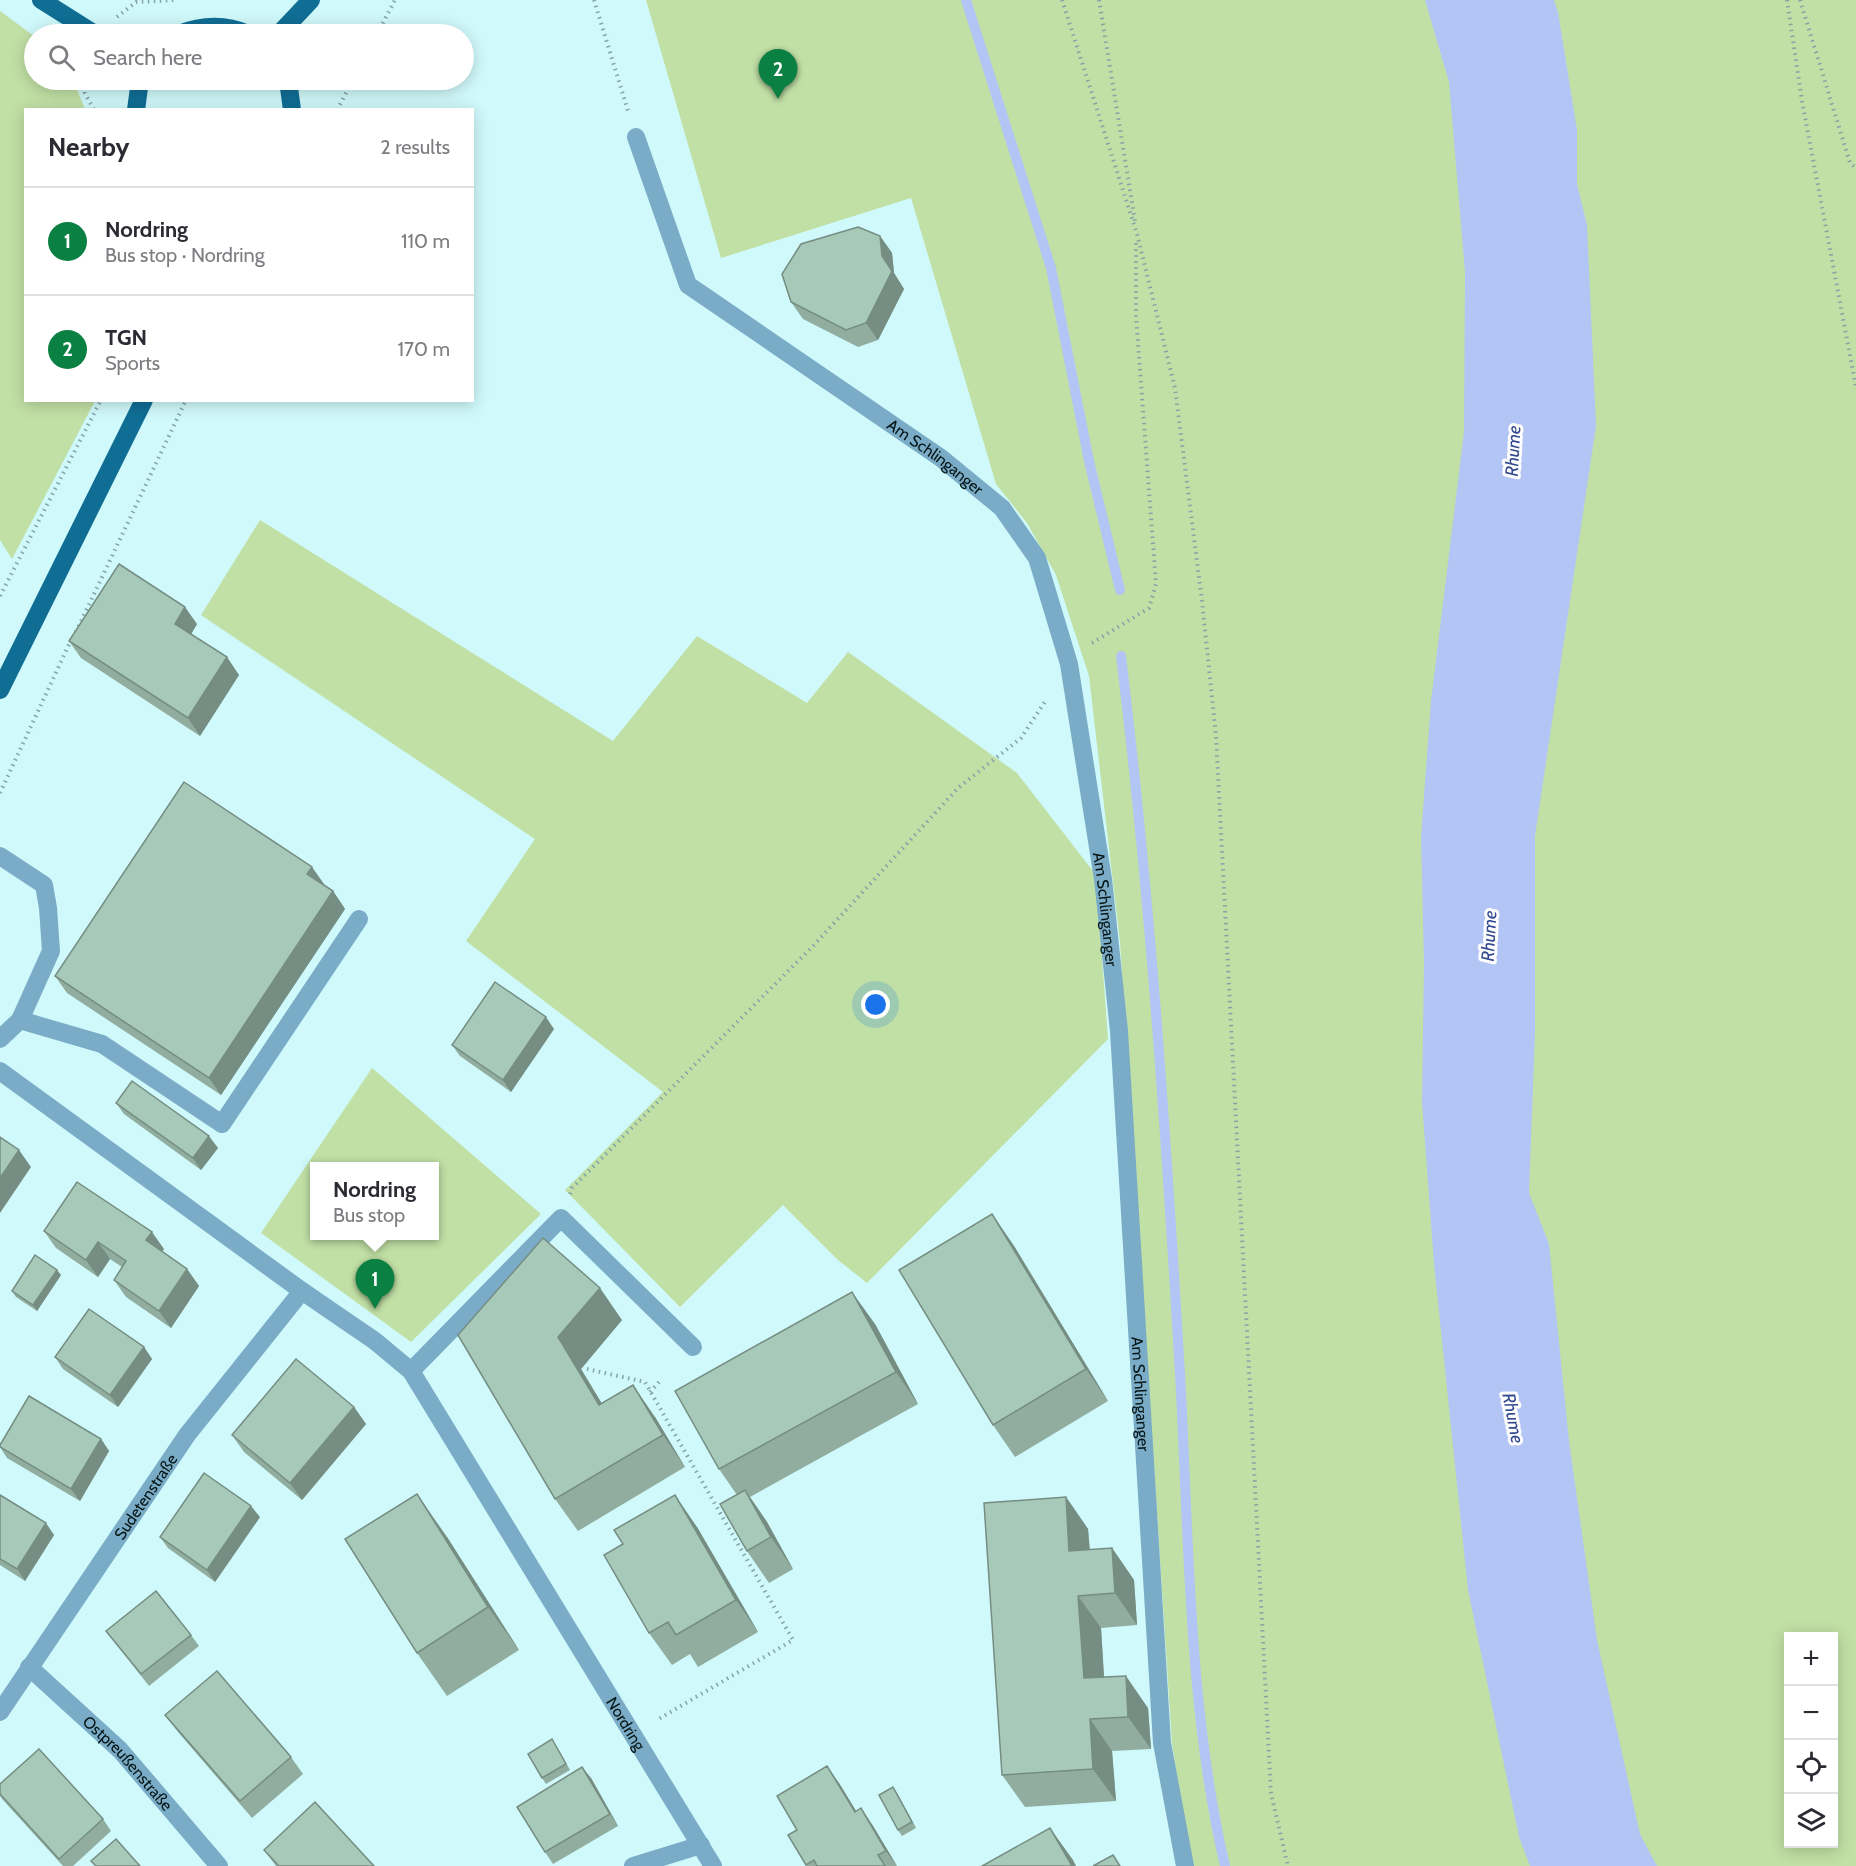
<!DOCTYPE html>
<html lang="en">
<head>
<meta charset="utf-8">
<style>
  body { margin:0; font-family:Cabin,sans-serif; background:#f7f7f7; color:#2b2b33 }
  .controls { position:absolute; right:18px; bottom:18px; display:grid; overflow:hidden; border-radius:0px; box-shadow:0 3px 15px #0003 }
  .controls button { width:54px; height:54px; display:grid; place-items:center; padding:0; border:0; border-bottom:2px solid #e1e1e2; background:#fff; color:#2b2b33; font:30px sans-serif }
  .you { position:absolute; left:876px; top:1005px; width:21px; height:21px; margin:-15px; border:4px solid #fff; border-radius:50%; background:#1a73e8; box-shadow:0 0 0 9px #1a73e833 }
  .badge { display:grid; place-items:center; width:39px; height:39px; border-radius:50%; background:#0b8043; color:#fff; font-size:20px; font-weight:700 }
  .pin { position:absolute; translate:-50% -50px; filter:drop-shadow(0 2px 3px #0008) }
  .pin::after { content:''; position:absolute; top:32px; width:21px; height:18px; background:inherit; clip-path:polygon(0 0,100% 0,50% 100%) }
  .popup { position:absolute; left:310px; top:1162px; width:129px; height:78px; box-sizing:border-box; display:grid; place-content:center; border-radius:0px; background:#fff; filter:drop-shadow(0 2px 4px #0005); font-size:20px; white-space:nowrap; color:#7c7c81 }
  .popup b { font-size:22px; color:#2b2b33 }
  .popup::after { content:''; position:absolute; left:50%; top:100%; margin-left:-12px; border:12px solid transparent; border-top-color:#fff }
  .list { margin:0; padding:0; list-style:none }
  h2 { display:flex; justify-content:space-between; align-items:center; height:78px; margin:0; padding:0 24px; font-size:26px }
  h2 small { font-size:20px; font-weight:400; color:#7c7c81 }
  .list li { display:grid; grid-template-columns:39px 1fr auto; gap:18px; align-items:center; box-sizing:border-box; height:108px; padding:0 24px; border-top:2px solid #e1e1e2 }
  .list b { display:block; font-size:22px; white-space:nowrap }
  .list p { margin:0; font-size:20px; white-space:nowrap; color:#7c7c81 }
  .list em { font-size:20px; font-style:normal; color:#7c7c81 }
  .icon { flex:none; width:33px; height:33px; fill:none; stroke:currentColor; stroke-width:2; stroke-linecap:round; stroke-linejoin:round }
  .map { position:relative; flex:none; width:1856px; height:1866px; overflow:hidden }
  .search { position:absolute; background:#fff; box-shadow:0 3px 15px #0003; left:24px; top:24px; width:450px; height:66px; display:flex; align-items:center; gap:15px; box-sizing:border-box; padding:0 21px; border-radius:33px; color:#7c7c81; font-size:22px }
  .panel { position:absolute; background:#fff; box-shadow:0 3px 15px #0003; left:24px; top:108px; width:450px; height:294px; border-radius:0px }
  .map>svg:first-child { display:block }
  .green { fill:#c1e0a5; fill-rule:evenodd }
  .water { fill:#b2c5f4 }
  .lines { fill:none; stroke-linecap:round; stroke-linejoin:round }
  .stream { stroke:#b2c5f4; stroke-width:10 }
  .path { stroke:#85a4a6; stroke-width:4; stroke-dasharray:1.5 4.5; stroke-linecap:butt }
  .minor { stroke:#7aacc7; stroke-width:18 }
  .major { stroke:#106e95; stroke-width:18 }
  .wall { fill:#90ad9f }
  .shaded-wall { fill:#758d82 }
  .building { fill:#a7c9b9; stroke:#758d82; stroke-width:1.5 }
  .labels { text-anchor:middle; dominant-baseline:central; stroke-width:6; stroke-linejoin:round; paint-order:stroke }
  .street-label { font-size:16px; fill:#051414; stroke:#fdfdfd }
  .water-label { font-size:18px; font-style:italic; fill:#32498e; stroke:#fdfdfd }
</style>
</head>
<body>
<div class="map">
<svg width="1856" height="1866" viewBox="0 0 1856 1866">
  <rect width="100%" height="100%" fill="#d0f9fb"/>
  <g class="green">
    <path d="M646,0H1856V1866H1191L1172,1744L1120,943L1089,676L1056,575L1027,523L996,484L911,198L721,258ZM1788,1636H1834V1844H1788Z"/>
    <polygon points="0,11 34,36 34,80 77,80 76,87 85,109 26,110 26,400 95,401 12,559 0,540"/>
    <polygon points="260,520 613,741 697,636 807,703 848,652 1017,773 1096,875 1108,1039 867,1283 838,1260 783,1205 680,1307 565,1190 663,1092 466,941 535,839 201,615"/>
    <path d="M372,1068L541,1214L411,1342L261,1233ZM315,1166H435V1236H315Z"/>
  </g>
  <polygon class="water" points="1425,0 1554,0 1558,12 1577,130 1577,184 1587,225 1596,426 1535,836 1535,1033 1529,1193 1549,1244 1569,1441 1597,1640 1640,1834 1657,1866 1530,1866 1519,1837 1468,1590 1434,1264 1422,1102 1424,962 1421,837 1431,701 1464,432 1465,272 1449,82"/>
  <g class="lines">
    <g class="stream">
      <polyline points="966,0 1051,268 1089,461 1120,590"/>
      <path d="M1121,656C1150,894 1166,1134 1180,1374C1189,1536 1188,1708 1225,1866"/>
    </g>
    <g class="path">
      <polyline points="594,0 628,111"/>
      <polyline points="1062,0 1137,234 1175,388 1202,601 1216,736 1271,1794 1288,1866"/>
      <polyline points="1099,0 1135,221"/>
      <polyline points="1787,0 1802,101 1856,387"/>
      <polyline points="1800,0 1850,163 1856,168"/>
      <polyline points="117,17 136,2 174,0"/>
      <polyline points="377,34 395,0"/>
      <polyline points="85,80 85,93 94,110"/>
      <polyline points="337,110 353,80"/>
      <polyline points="0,596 101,400"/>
      <polyline points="76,632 186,400"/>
      <polyline points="1092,643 1149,608 1156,584 1136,316 1136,241"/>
      <polyline points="0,793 72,638"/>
      <polyline points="570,1194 572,1188 814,945 958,788 1021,738 1046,700"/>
      <polyline points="587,1369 645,1382 793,1640 657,1720"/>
      <polyline points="650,1392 659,1382"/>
    </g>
    <g class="minor">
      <path id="s1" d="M636,137L688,285L941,458L1002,508L1037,558L1069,664L1103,879L1119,1031L1162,1743L1185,1866"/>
      <polyline points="0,856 44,885 48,908 51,951 20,1020 0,1039"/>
      <polyline points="20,1020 102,1044 222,1124 359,919"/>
      <path id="s2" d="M0,1071L302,1291L375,1341L411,1371L713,1866"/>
      <polyline points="411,1371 561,1218 693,1347"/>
      <path id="s3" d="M29,1667L120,1750L219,1866"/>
      <path id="s4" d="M0,1712L187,1435L302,1291"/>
      <polyline points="633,1866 701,1845"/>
    </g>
    <g class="major">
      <polyline points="41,0 95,34"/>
      <path d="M179,34C202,25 225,24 248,34"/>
      <polyline points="279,34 311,0"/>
      <polyline points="288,80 292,110"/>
      <polyline points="136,110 140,80"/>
      <polyline points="0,690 144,400"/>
    </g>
  </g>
  <g class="wall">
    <polygon points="880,236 892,253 894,273 904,289 878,340 858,347 803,319 791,302"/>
    <polygon points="197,624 191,634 239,675 200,736 81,658 69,641"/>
    <polygon points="324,884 323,885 333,891 345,909 221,1095 67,993 55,976"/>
    <polygon points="554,1029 511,1092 460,1056 452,1045"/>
    <polygon points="116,1103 218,1148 201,1170 124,1114"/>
    <polygon points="992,1214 1014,1246 1108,1401 1015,1457 993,1425"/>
    <polygon points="44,1231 164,1249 162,1251 187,1269 199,1286 171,1328 126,1297 114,1280 122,1267 110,1259 98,1277 56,1248"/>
    <polygon points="61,1275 37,1311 16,1297 12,1291"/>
    <polygon points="622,1320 581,1369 602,1404 655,1417 685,1467 578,1531 555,1499 458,1335"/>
    <polygon points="875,1324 918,1404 750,1497 767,1522 793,1569 769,1583 747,1551 737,1495 719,1469"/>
    <polygon points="144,1347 152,1359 118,1407 63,1369 55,1357"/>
    <polygon points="354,1407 366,1424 302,1500 244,1452 232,1435"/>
    <polygon points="101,1439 109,1451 80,1501 7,1458 0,1447 0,1445"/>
    <polygon points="0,1495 54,1535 25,1581 0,1565"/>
    <polygon points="1066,1497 1088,1529 1090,1550 1112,1548 1134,1580 1137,1625 1101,1628 1104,1677 1148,1708 1151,1749 1112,1751 1116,1801 1025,1807 1002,1775"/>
    <polygon points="260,1517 215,1582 168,1548 160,1537"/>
    <polygon points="697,1527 758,1632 698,1667 690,1654 672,1665 649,1633"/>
    <polygon points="447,1537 519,1650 447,1696 417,1653"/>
    <polygon points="106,1631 191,1635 199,1646 149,1686"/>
    <polygon points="165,1715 291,1757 303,1774 252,1818 178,1732"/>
    <polygon points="556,1745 570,1770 546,1784 542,1778"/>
    <polygon points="591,1778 618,1826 553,1864 545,1852"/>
    <polygon points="839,1783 856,1811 861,1808 873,1826 897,1866 807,1866 788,1835 797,1830"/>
    <polygon points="0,1784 103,1819 111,1831 73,1866 63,1866 3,1800 0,1796"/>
    <polygon points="893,1787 916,1828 902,1836 898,1830"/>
    <polygon points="264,1850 374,1866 276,1866"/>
  </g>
  <g class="shaded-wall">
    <polygon points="880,236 892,253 894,273 904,289 878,340 866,323 882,256"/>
    <polygon points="185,607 197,624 187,641 175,624"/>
    <polygon points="227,657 239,675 200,736 188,718"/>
    <polygon points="312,867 324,884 319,891 307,874"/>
    <polygon points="333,891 345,909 221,1095 209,1078"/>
    <polygon points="546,1017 554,1029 511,1092 503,1080"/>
    <polygon points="209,1136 218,1148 201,1170 193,1158"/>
    <polygon points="19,1150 31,1167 0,1213 0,1178"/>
    <polygon points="992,1214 1014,1246 1108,1401 1086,1369"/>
    <polygon points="152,1232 164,1249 158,1257 146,1240"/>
    <polygon points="98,1242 110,1259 98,1277 86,1260"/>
    <polygon points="187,1269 199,1286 171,1328 159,1311"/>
    <polygon points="57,1270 61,1275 37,1311 33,1305"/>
    <polygon points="600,1288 622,1320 581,1369 622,1437 599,1405 558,1337"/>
    <polygon points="852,1292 875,1324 918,1404 896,1372"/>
    <polygon points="144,1347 152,1359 118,1407 110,1395"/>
    <polygon points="633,1385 655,1417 685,1467 663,1435"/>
    <polygon points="354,1407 366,1424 302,1500 290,1483"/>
    <polygon points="101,1439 109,1451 80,1501 71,1489"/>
    <polygon points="745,1490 767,1522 793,1569 771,1537"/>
    <polygon points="417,1494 447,1537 519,1650 488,1607"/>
    <polygon points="675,1495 697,1527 758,1632 736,1600"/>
    <polygon points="1066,1497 1088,1529 1092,1583 1069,1551"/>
    <polygon points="251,1506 260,1517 215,1582 207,1570"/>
    <polygon points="46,1523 54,1535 25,1581 17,1569"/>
    <polygon points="1112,1548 1134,1580 1137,1625 1115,1593"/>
    <polygon points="1078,1596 1101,1628 1106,1710 1084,1678"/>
    <polygon points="1126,1676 1148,1708 1151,1749 1128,1717"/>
    <polygon points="1090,1719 1112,1751 1116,1801 1093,1769"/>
    <polygon points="827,1766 839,1783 867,1829 855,1812"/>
    <polygon points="582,1767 591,1778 618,1826 610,1814"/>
    <polygon points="893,1787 897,1793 916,1828 912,1822"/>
    <polygon points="861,1808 873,1826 897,1866 886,1851"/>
    <polygon points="1050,1828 1073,1860 1076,1866 1072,1866"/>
  </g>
  <g class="building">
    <polygon points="858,227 880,236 882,256 892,271 866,323 846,330 791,302 782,274 801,244"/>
    <polygon points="119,564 185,607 175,624 227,657 188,718 69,641"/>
    <polygon points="184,782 312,867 307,874 333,891 209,1078 55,976"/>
    <polygon points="495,982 546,1017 503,1080 452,1045"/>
    <polygon points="132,1081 209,1136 193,1158 116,1103"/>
    <polygon points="0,1137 19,1150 0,1178"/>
    <polygon points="77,1182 152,1232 146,1240 187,1269 159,1311 114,1280 126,1261 98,1242 86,1260 44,1231"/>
    <polygon points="992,1214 1086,1369 993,1425 899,1270"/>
    <polygon points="543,1238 600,1288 558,1337 599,1405 633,1385 663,1435 555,1499 458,1335"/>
    <polygon points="35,1255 57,1270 33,1305 12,1291"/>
    <polygon points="852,1292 896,1372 719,1469 675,1391"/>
    <polygon points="89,1309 144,1347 110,1395 55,1357"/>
    <polygon points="296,1359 354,1407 290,1483 232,1435"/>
    <polygon points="29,1396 101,1439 71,1489 0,1447 0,1445"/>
    <polygon points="204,1473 251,1506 207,1570 160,1537"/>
    <polygon points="745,1490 771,1537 747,1551 720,1504"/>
    <polygon points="417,1494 488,1607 417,1653 345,1539"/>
    <polygon points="0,1495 46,1523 17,1569 0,1559"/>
    <polygon points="675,1495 736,1600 676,1635 668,1622 649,1633 604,1555 623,1544 614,1530"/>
    <polygon points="1066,1497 1069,1551 1112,1548 1115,1593 1078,1596 1084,1678 1126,1676 1128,1717 1090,1719 1093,1769 1002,1775 984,1503"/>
    <polygon points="156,1591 191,1635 141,1674 106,1631"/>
    <polygon points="217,1671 291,1757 240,1801 165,1715"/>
    <polygon points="552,1739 566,1764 542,1778 528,1754"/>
    <polygon points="39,1749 103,1819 59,1859 0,1794 0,1784"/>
    <polygon points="827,1766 855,1812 861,1808 886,1851 878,1855 885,1866 817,1866 814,1860 806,1865 788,1835 797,1830 777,1796"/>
    <polygon points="582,1767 610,1814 545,1852 517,1807"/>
    <polygon points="893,1787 912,1822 898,1830 879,1795"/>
    <polygon points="315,1802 374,1866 279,1866 264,1850"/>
    <polygon points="1050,1828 1072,1866 982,1866"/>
    <polygon points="116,1839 140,1866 96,1866 91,1861"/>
    <polygon points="1113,1855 1120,1866 1093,1866"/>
  </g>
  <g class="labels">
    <g class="street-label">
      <text stroke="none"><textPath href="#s1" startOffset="458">Am Schlinganger</textPath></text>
      <text stroke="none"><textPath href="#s1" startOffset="962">Am Schlinganger</textPath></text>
      <text stroke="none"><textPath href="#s1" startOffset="1448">Am Schlinganger</textPath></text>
      <text stroke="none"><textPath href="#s4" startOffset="260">Sudetenstraße</textPath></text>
      <text stroke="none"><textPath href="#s2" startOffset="922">Nordring</textPath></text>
      <text stroke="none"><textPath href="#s3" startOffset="138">Ostpreußenstraße</textPath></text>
    </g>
    <g class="water-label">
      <text transform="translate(1513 451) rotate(-87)">Rhume</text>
      <text transform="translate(1489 936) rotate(-87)">Rhume</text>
      <text transform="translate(1513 1418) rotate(79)">Rhume</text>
    </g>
  </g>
</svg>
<div class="controls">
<button>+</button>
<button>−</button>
<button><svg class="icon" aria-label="locate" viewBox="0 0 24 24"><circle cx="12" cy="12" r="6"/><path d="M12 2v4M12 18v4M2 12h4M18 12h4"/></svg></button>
<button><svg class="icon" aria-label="layers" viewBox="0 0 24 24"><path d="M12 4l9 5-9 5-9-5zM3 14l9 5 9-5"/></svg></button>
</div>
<div class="you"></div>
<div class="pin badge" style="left:375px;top:1309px">1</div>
<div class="popup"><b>Nordring</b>Bus stop</div>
<div class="pin badge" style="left:778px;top:99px">2</div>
<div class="search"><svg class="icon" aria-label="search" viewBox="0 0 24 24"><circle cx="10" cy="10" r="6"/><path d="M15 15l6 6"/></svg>Search here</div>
<section class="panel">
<h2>Nearby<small>2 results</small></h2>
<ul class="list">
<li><span class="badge">1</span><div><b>Nordring</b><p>Bus stop · Nordring</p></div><em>110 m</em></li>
<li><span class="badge">2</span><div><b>TGN</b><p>Sports</p></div><em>170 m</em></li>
</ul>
</section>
</div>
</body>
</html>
